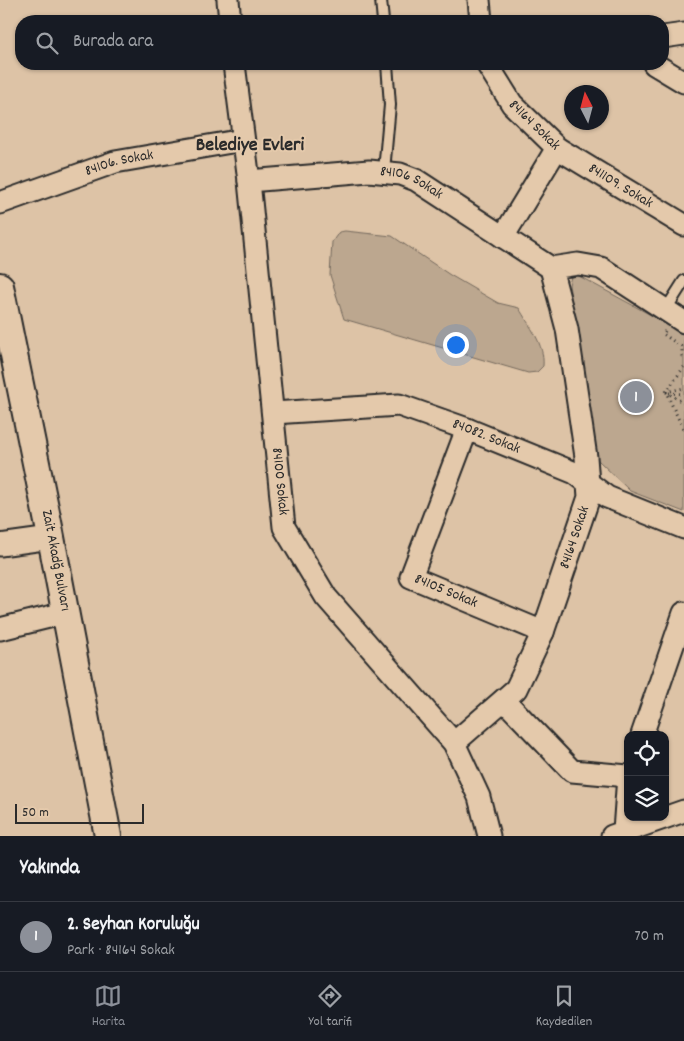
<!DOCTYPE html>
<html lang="tr">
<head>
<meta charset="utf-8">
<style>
  body { margin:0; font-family:Dekko,sans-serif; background:#242831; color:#f1f3f6 }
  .controls { position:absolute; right:15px; bottom:15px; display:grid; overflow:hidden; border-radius:10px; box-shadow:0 1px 4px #0004 }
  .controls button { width:45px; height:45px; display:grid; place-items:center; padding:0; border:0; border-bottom:1px solid #363941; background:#171b24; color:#f1f3f6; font:25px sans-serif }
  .compass { position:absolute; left:564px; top:85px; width:45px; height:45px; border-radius:50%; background:#171b24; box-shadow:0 1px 4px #0004; rotate:354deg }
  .scale { position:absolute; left:15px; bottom:12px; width:129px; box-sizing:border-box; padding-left:5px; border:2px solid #2b2b2b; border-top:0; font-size:14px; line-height:18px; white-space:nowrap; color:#2b2b2b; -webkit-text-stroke:4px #e4c9ab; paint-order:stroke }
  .you { position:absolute; left:455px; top:344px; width:18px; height:18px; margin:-12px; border:4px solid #fff; border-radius:50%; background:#1a73e8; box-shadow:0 0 0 8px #1a73e833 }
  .badge { display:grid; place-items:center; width:32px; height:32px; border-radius:50%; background:#8c9099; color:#fff; font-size:16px; font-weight:700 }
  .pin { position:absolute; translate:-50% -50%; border:2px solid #fff; box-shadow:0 1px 5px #0006 }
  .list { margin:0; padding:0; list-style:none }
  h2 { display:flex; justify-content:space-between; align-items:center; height:65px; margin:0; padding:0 20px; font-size:21px }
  h2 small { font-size:16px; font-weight:400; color:#9ea1a6 }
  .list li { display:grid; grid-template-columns:32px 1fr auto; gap:15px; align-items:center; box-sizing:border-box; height:70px; padding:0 20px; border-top:1px solid #363941 }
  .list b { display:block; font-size:19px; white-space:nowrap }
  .list p { margin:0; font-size:16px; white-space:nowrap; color:#9ea1a6 }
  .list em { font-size:16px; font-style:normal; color:#9ea1a6 }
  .icon { flex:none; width:28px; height:28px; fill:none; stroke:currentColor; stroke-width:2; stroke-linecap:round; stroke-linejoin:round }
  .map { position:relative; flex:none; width:684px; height:836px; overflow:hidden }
  .search { position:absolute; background:#171b24; box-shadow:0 1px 4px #0004; left:15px; right:15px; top:15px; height:55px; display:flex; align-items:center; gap:12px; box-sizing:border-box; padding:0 18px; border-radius:20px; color:#9ea1a6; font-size:19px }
  .sheet { height:135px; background:#171b24 }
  nav { display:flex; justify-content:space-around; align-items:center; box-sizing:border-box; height:70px; border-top:1px solid #363941; background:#171b24; font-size:14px; color:#9ea1a6 }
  nav a { display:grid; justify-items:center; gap:2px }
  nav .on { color:#8c9099 }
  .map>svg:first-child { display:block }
  .green { fill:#bca78f; stroke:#74695d }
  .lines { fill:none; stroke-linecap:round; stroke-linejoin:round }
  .service-casing { stroke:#2b2b2b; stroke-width:14 }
  .minor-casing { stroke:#2b2b2b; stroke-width:25 }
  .tertiary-casing { stroke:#2b2b2b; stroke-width:30 }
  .path { stroke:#2b2b2b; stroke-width:3; stroke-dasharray:1 4; stroke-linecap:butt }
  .service { stroke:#e4c9ab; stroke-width:10 }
  .minor { stroke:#e4c9ab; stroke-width:21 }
  .tertiary { stroke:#e4c9ab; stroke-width:26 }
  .labels { text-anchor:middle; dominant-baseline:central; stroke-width:4; stroke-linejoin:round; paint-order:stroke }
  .street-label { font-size:15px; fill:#2b2b2b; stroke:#e4c9ab }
  .district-label { font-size:20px; font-weight:bold; fill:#2b2b2b; stroke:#e4c9ab }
</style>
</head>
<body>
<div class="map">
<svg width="684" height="836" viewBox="0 0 684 836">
  <rect width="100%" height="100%" fill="#ddc3a6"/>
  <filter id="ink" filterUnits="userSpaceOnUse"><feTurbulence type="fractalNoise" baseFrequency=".02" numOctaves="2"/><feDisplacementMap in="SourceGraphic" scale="10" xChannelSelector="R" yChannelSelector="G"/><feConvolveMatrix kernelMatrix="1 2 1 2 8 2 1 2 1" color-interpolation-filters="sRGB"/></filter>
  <g filter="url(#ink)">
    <g class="green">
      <path d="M345,231L392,236L450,275L498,303L519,308C529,326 545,344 543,366L537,372L528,373L344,319L330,275L332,242L339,232Z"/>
      <polygon points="577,275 684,333 684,512 630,491 598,460 569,285 571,276"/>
    </g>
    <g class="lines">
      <defs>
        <g id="service">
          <polyline points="381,0 383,21"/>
          <polyline points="384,171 390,105 387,64"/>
          <polyline points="665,311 684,281"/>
        </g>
        <g id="minor">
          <polyline points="228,0 230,21"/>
          <polyline points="479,0 481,21"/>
          <polyline points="663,37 684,34"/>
          <path id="s1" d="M234,64L249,181L284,527L326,597L454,743L479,797L489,836"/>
          <path id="s2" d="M487,64L512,104L557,148L503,237"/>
          <polyline points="654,64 684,82"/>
          <path id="s3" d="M557,148L684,225"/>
          <path id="s4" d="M249,181L369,171L400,174L416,180L551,268"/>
          <path id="s5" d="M0,203L115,162L243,140"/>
          <polyline points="551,268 578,264 601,268 684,322"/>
          <path id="s6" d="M273,413L399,405L467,429L575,473L607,497L684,528"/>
          <path id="s7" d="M467,429L411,577L543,632"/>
          <polyline points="0,545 51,538"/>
          <polyline points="0,629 65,613"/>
          <polyline points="504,700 572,771 628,776"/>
          <polyline points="642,735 684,613"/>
          <path id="s8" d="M454,743L516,689L543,632L589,497L586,457L567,329L551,268"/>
          <polyline points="624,831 628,776"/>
          <polyline points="612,836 684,811"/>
        </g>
        <g id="tertiary">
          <path id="s9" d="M0,286L49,527L108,836"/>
        </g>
      </defs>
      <use href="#service" class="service-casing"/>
      <use href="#minor" class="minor-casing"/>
      <use href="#tertiary" class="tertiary-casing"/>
      <g class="path">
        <polyline points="665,331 663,334 682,347 682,356 684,356"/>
        <polyline points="666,392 684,367"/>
        <polyline points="666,392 684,388"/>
        <polyline points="669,393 684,394"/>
        <polyline points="684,403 666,392 684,431"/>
      </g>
      <use href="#service" class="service"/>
      <use href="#minor" class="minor"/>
      <use href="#tertiary" class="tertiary"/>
    </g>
  </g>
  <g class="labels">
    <g class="street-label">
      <text stroke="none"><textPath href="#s2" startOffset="78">84164 Sokak</textPath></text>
      <text stroke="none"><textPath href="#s5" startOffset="126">84106. Sokak</textPath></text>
      <text stroke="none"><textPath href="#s4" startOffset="165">84106 Sokak</textPath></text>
      <text stroke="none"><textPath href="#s3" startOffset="74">841109. Sokak</textPath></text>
      <text stroke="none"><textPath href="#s6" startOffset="219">84082. Sokak</textPath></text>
      <text stroke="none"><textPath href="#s1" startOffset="420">84100 Sokak</textPath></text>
      <text stroke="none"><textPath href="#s8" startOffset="245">84164 Sokak</textPath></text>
      <text stroke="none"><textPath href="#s9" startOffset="280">Zait Akadğ Bulvarı</textPath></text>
      <text stroke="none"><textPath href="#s7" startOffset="196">84105 Sokak</textPath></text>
    </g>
    <g class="district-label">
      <text x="250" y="146">Belediye Evleri</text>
    </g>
  </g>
</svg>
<div class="controls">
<button><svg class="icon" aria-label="locate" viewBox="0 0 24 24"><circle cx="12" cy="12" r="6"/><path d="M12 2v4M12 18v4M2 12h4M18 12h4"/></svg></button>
<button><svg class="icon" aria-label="layers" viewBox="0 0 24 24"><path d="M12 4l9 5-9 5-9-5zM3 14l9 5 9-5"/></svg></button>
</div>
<svg class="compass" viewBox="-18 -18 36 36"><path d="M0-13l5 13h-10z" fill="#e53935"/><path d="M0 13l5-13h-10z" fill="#9ea1a6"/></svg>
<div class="scale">50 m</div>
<div class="you"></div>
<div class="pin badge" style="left:636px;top:397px">1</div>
<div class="search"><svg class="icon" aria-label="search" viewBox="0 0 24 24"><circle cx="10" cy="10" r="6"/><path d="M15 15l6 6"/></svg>Burada ara</div>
</div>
<section class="sheet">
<h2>Yakında<small></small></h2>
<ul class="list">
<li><span class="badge">1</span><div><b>2. Seyhan Koruluğu</b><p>Park · 84164 Sokak</p></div><em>70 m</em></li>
</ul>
</section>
<nav>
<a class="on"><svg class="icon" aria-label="map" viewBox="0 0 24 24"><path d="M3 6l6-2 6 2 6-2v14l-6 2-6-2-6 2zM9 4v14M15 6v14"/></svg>Harita</a>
<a><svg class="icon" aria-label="directions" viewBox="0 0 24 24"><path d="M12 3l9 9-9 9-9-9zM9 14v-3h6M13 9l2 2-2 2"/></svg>Yol tarifi</a>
<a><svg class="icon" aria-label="saved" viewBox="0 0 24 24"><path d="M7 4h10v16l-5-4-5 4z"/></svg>Kaydedilen</a>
</nav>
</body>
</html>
